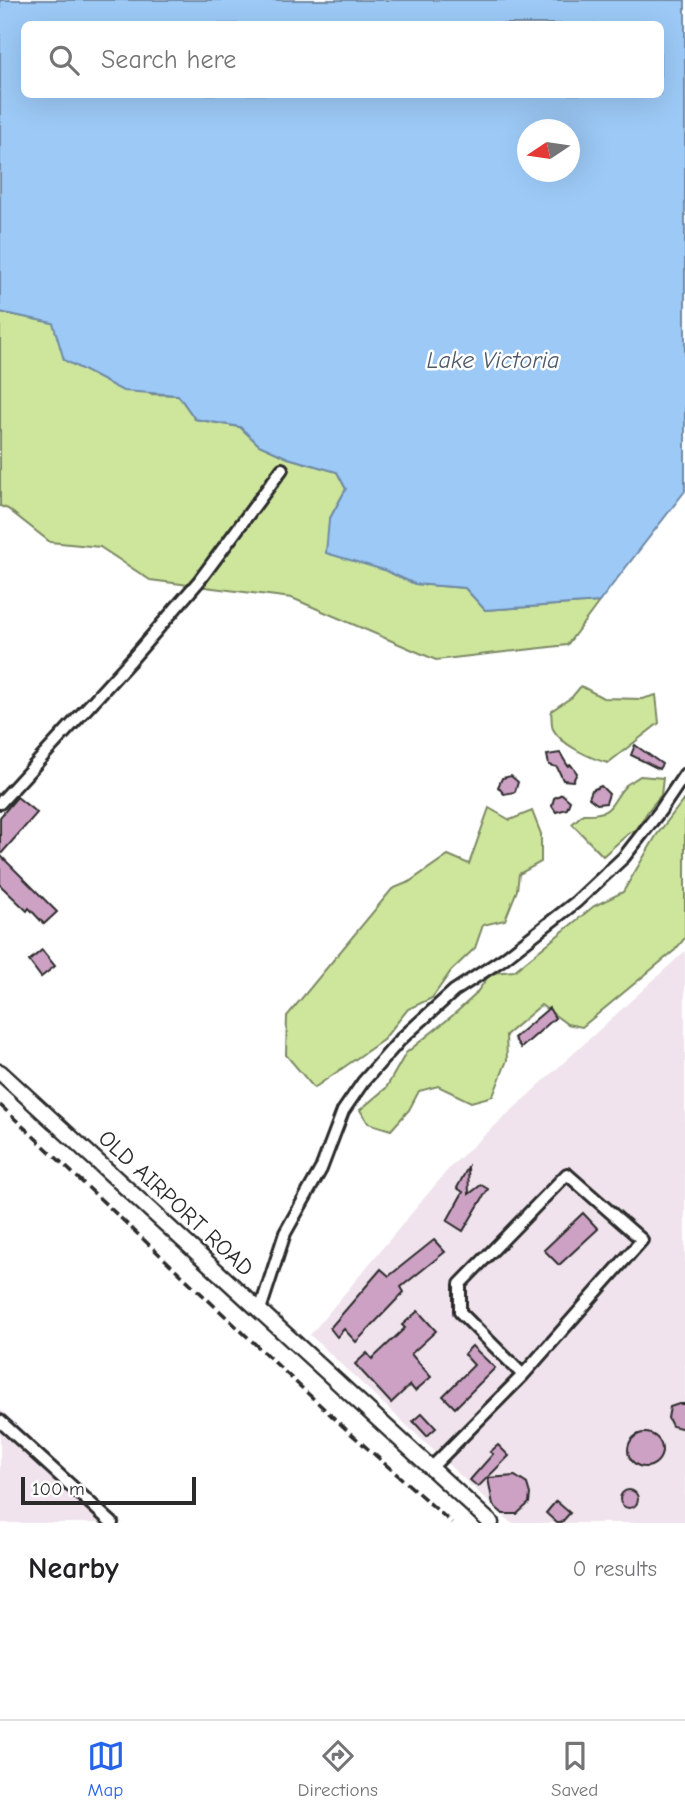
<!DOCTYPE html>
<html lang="en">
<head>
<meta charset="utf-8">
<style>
  body { margin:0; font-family:"Comic Neue",sans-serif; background:#f6f6f6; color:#202124 }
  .compass { position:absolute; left:517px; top:119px; width:63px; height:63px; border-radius:50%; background:#fff; box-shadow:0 7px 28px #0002; rotate:257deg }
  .scale { position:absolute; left:21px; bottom:18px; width:175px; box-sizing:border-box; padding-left:7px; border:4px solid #2b2b2b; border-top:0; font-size:19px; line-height:24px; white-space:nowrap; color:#2b2b2b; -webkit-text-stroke:5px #fff; paint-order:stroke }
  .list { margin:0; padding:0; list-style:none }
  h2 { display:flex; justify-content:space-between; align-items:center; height:91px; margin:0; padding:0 28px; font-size:30px }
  h2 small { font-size:23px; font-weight:400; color:#757577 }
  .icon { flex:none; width:38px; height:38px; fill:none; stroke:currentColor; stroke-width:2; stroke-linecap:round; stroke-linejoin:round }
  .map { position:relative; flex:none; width:685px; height:1523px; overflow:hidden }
  .search { position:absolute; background:#fff; box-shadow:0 7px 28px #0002; left:21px; right:21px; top:21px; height:77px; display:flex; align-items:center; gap:18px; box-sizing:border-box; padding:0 24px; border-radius:10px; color:#757577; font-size:26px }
  .sheet { height:196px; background:#fff }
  nav { display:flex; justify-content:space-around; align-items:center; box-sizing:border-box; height:98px; border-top:2px solid #e0e0e0; background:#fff; font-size:19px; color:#757577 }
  nav a { display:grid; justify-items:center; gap:4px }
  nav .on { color:#2563eb }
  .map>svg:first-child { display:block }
  .built { fill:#f0e3ed }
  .green { fill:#cde69c; stroke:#7c8864; stroke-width:2 }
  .water { fill:#9cc9f6; stroke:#6f8aa5; stroke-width:2; fill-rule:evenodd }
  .building { fill:#cda1c4; stroke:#2b2b2b; stroke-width:2 }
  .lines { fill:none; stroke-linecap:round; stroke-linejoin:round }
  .minor-casing { stroke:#2b2b2b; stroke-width:16 }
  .major-casing { stroke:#2b2b2b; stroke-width:19 }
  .minor { stroke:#fff; stroke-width:10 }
  .major { stroke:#fff; stroke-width:14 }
  .rail { stroke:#2b2b2b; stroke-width:3.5; stroke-dasharray:10 5; stroke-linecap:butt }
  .labels { text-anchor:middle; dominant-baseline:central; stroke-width:5; stroke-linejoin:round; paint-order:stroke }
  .street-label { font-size:23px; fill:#2b2b2b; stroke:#fff }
  .water-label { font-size:24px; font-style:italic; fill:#4d5a68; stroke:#fff }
</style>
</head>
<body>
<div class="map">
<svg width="685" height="1523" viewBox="0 0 685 1523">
  <rect width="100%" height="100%" fill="#fff"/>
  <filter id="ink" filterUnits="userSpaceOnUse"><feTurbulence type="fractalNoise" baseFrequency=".0143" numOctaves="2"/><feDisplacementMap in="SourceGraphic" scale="14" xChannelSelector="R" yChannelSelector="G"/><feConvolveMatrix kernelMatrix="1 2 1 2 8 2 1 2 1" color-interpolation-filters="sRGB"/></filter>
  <g filter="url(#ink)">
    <g class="built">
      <polygon points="685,951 685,1523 511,1523 310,1335 451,1166"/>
      <polygon points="0,1409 123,1523 0,1523"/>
    </g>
    <g class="green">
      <polygon points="0,312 53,323 150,394 178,395 195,419 240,427 259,445 288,458 337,472 346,489 329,520 384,570 415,584 465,588 485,610 599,602 567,645 436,660 292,598 150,580 100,547 50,542 8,509 0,506"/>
      <path d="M581,686L603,698L642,699L656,695L659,723L608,763C592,759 561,745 553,729C551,725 552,716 551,711L572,697Z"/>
      <path d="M640,776L663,778L661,795L648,811L637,829L628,834L603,856L572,824L583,814C616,815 608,804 626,785C630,782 636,779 640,776Z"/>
      <polygon points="685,798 685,938 675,950 582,1027 567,1024 541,1005 506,1035 507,1060 493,1096 471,1102 438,1086 419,1091 409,1110 391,1130 368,1123 360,1110 386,1088 406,1053 452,1016 474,996 491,973 514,971 594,906 623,892 656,836"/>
      <polygon points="489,808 510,820 532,811 541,834 541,862 519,874 517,890 505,920 483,925 475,948 451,971 432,998 408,1009 383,1040 314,1088 286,1055 287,1016 392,889 409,882 448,855 469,864"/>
    </g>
    <path class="water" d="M0,0H685V491L599,602L485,610L465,588L415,584L384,570L326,553L329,520L346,489L337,472L288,458L259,445L240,427L195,419L178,395L123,391L64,360L53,323L0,312ZM24,24H660V94H24ZM528,130H570V172H528Z"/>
    <g class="building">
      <polygon points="635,745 662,764 659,769 631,755"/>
      <polygon points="560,753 568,766 571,765 577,773 573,781 563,780 557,767 549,765 547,755"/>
      <polygon points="511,776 518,782 515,792 504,794 498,787 502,778"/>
      <polygon points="601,786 609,794 606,803 597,804 589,798 592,790"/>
      <polygon points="562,794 570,801 567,809 556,812 552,806 554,798"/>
      <polygon points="17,797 37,813 0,855 57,912 44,924 29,908 27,911 0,885 0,817"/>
      <polygon points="42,950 55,966 41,977 29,961"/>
      <polygon points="549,1008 555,1018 521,1048 514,1038"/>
      <polygon points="468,1167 469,1194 481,1185 488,1189 463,1231 447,1221 463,1192 457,1188"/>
      <polygon points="583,1213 598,1229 559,1265 544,1250"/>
      <polygon points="434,1240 445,1252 401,1287 404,1292 356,1342 344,1329 337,1337 330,1328 381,1269 389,1276"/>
      <polygon points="418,1311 436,1331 411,1354 431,1377 415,1391 410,1385 391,1403 355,1364 367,1353 372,1359 405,1328 402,1325"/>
      <polygon points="472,1346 495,1368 455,1408 443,1396 474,1365 464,1354"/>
      <polygon points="679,1404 685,1404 685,1429 672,1426 668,1418 670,1407"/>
      <polygon points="422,1413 436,1428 427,1436 413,1421"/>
      <circle cx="645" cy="1450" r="17"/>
      <polygon points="498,1445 509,1456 478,1487 470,1480 493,1454 490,1452"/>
      <polygon points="515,1476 527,1484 530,1494 529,1503 517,1514 503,1514 493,1505 488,1478"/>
      <circle cx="629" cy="1499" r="9"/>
      <polygon points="556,1501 570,1513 561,1523 557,1523 546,1513"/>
    </g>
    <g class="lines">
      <defs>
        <g id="minor">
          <polyline points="0,803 131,660 199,581 282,469"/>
          <polyline points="260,1310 285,1233 321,1169 343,1111 363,1082 401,1039 454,991 503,959 576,902 624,857 660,811 685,774"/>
          <polyline points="0,1421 112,1523"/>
          <polyline points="431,1468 523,1375 642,1240 567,1174 460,1284 460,1312 523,1375"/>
        </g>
        <polyline id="major" points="0,1072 491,1523"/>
      </defs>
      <use href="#minor" class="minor-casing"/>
      <use href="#major" class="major-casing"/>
      <use href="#minor" class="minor"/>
      <use href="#major" class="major"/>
      <polyline class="rail" points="0,1105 349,1432 452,1523"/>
    </g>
  </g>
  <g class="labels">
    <g class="street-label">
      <text transform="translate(176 1203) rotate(43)">OLD AIRPORT ROAD</text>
    </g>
    <g class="water-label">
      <text x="493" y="360">Lake Victoria</text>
    </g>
  </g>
</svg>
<svg class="compass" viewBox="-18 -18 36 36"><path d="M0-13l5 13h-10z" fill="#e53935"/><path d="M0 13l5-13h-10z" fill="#757577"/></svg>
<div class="scale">100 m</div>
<div class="search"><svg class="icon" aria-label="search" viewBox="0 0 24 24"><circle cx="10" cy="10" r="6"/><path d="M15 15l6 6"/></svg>Search here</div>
</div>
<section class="sheet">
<h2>Nearby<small>0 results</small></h2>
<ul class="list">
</ul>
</section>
<nav>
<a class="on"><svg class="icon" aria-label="map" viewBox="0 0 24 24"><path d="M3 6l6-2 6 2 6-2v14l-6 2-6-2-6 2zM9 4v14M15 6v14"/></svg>Map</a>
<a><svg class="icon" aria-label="directions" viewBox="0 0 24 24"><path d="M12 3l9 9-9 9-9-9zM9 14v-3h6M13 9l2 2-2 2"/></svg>Directions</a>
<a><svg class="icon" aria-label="saved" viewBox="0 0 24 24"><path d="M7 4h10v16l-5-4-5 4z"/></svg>Saved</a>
</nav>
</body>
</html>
